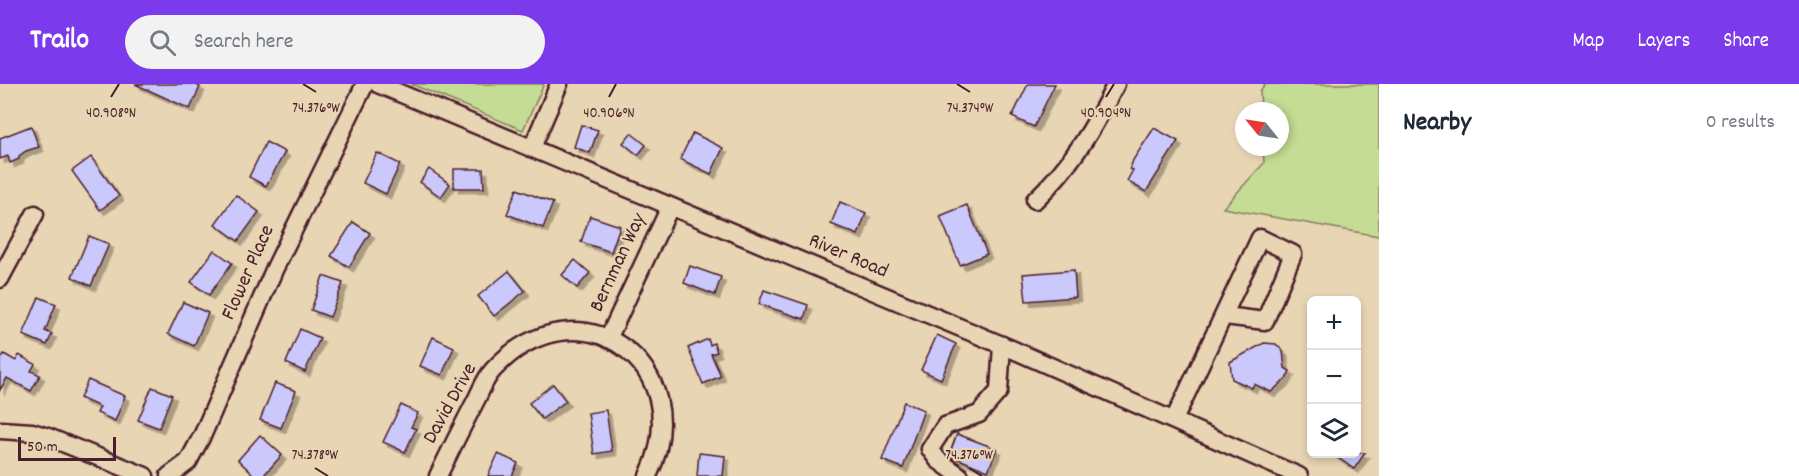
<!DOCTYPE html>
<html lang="en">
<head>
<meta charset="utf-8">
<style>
  body { margin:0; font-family:Dekko,sans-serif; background:#f2f2f3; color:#1f2937 }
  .controls { position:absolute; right:18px; bottom:18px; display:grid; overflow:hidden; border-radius:9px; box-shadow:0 3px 9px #0003 }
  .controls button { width:54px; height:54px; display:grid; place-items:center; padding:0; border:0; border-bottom:2px solid #e0e1e3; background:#fff; color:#1f2937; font:30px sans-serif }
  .compass { position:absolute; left:1235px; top:18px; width:54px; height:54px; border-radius:50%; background:#fff; box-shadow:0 3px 9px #0003; rotate:300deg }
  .scale { position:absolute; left:18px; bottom:15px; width:98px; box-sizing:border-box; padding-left:6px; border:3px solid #4a1f2b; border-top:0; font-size:16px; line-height:21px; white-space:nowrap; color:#4a1f2b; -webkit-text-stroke:4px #e8d5b3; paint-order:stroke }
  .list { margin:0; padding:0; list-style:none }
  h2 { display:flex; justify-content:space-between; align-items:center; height:78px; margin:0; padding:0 24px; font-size:26px }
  h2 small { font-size:20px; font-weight:400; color:#747a83 }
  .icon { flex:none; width:33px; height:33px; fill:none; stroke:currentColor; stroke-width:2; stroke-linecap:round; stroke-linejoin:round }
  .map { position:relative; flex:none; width:1379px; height:392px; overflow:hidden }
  header { display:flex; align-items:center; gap:36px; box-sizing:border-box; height:84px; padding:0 30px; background:#7c3aed; color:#fff }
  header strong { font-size:28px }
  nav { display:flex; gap:33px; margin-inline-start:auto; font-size:21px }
  .search { width:420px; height:54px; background:#f2f2f3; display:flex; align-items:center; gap:15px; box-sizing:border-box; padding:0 21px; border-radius:33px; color:#747a83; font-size:22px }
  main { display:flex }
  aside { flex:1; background:#fff }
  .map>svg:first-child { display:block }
  .green { fill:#c4dc93; stroke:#877e5f; stroke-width:1.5 }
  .building { fill:#cbc9fc; stroke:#4a1f2b; stroke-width:1.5; filter:url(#shadow) }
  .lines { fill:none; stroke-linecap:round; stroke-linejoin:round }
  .minor-casing { stroke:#4a1f2b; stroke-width:21 }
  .minor { stroke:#e8d5b3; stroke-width:16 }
  .ticks { fill:none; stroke:#4a1f2b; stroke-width:2 }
  .labels { text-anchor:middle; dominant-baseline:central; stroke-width:4.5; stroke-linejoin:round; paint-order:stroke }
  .street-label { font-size:21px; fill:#4a1f2b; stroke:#e8d5b3 }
  .ticks-label { font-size:15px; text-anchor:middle; fill:#4a1f2b; stroke:#e8d5b3; stroke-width:4.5; stroke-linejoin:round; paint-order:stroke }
</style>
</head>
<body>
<header>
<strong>Trailo</strong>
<div class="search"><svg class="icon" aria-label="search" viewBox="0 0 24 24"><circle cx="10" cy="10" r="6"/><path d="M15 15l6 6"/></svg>Search here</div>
<nav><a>Map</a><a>Layers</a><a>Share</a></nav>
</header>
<main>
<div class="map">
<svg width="1379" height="392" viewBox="0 0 1379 392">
  <defs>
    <filter id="shadow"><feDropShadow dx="4.5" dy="4.5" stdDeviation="0" flood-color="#0004"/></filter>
  </defs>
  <rect width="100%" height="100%" fill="#e8d5b3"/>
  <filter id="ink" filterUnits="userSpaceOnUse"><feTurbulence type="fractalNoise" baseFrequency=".0167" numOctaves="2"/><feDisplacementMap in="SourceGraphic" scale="12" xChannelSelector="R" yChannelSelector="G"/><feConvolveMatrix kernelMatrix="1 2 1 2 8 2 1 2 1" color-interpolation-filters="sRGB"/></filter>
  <g filter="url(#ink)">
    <g class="green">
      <polygon points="411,0 544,0 523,46"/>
      <polygon points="1265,0 1379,0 1379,152 1223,124 1264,79 1263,63 1280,63 1280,27 1261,27 1260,7"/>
    </g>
    <g class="building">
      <polygon points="135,0 195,0 200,3 190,25"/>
      <polygon points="1028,0 1055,0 1034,43 1012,33"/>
      <polygon points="581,41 598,46 590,69 574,63"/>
      <polygon points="31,42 39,63 26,67 19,72 19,75 10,79 8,72 0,75 0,54"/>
      <polygon points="1154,44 1178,57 1146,108 1127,97 1133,86 1130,85 1133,76"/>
      <polygon points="631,49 646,61 638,71 623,59"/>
      <polygon points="693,49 723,64 711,90 680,75"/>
      <polygon points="266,58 285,68 266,102 249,93"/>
      <polygon points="377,69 400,80 386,110 363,99"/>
      <polygon points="91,73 119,112 100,126 72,87"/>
      <polygon points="429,85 450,100 441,113 420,98"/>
      <polygon points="454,85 483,85 484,104 454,104"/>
      <polygon points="517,105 553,119 543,144 507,130"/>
      <polygon points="236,111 259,128 238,157 215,140"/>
      <polygon points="840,118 866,129 858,151 831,140"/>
      <polygon points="967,121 987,170 960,181 940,132"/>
      <polygon points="590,132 620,142 611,168 581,158"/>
      <polygon points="353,138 370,149 349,183 331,172"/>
      <polygon points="89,152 109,160 91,202 72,193"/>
      <polygon points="214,166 232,179 209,211 191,198"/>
      <polygon points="575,176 590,189 577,204 562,191"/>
      <polygon points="690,182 721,193 715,211 684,199"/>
      <polygon points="1074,186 1076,213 1026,217 1023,190"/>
      <polygon points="509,187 525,207 494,232 478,212"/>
      <polygon points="323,192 343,199 330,233 311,226"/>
      <polygon points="764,206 808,221 804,235 759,220"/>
      <polygon points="39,213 56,220 45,247 52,250 47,261 23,251"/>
      <polygon points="183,218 208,229 194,262 168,250"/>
      <polygon points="300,245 320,254 305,288 286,279"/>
      <polygon points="937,251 956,260 941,295 921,286"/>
      <polygon points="433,253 454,263 442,291 420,282"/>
      <polygon points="708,255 710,261 714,259 717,268 711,270 721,292 703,300 688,264"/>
      <polygon points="1264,259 1276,260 1283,267 1285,284 1290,287 1286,295 1271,308 1254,300 1252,304 1232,295 1230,278"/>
      <polygon points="4,270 16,277 19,271 35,280 31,287 40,291 31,307 7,294 0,306 0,277"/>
      <polygon points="88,296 125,312 115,337 97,329 100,323 80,314"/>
      <polygon points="275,299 296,307 281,344 260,336"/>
      <polygon points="553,300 566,317 542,335 529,319"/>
      <polygon points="152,303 172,311 159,344 138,336"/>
      <polygon points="904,318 924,326 903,384 882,376"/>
      <polygon points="401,321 418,329 411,343 416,345 405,368 383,358"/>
      <polygon points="606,326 612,367 594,370 588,329"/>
      <polygon points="957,350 997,365 988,387 949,371"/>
      <polygon points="260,351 282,371 263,392 255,392 238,376"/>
      <polygon points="699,369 725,372 723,392 697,392"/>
      <polygon points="1331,369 1365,369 1354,385"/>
      <polygon points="498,370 518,379 512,392 488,392"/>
    </g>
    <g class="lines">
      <defs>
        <g id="minor">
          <polyline points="378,0 1009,264 1299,392"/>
          <polyline points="532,64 559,0"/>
          <path d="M1035,116C1071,82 1094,44 1116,0"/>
          <polyline points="0,195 35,130"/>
          <polyline points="608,255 670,123"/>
          <polyline points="1174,336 1260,154 1293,170 1265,237 1225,232"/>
          <polyline points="0,346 32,348 48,353 145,392"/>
          <polyline points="169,392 188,378 203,350 274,186 365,0"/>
          <path d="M438,392C450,367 462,343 475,318C481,307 484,296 493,286C579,193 701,282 648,392"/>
          <polyline points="960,392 938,376 930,365 945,342 979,330 999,307 1002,261"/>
        </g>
      </defs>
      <use href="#minor" class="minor-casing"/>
      <use href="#minor" class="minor"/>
    </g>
  </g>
  <path class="ticks" d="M303,0L316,8M957,0L970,8M111,13L119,0M609,13L616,0M1106,13L1114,0M315,384L328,392M969,384L982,392"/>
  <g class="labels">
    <g class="street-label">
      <text transform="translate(848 173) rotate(23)">River Road</text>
      <text transform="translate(619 179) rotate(-65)">Bernman Way</text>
      <text transform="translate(249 189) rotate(-66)">Flower Place</text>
      <text transform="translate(451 320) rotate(-61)">David Drive</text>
    </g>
  </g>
  <g class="ticks-label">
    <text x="316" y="28">74.376°W</text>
    <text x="970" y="28">74.374°W</text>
    <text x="111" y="33">40.908°N</text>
    <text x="609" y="33">40.906°N</text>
    <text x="1106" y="33">40.904°N</text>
    <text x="315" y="375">74.378°W</text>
    <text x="969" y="375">74.376°W</text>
  </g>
</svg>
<div class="controls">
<button>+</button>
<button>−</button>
<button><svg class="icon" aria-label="layers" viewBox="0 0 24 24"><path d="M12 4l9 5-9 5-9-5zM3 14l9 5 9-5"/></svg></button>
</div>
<svg class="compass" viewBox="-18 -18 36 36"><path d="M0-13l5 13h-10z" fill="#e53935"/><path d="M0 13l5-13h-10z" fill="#747a83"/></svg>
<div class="scale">50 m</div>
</div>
<aside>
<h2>Nearby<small>0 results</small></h2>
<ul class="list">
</ul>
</aside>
</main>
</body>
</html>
